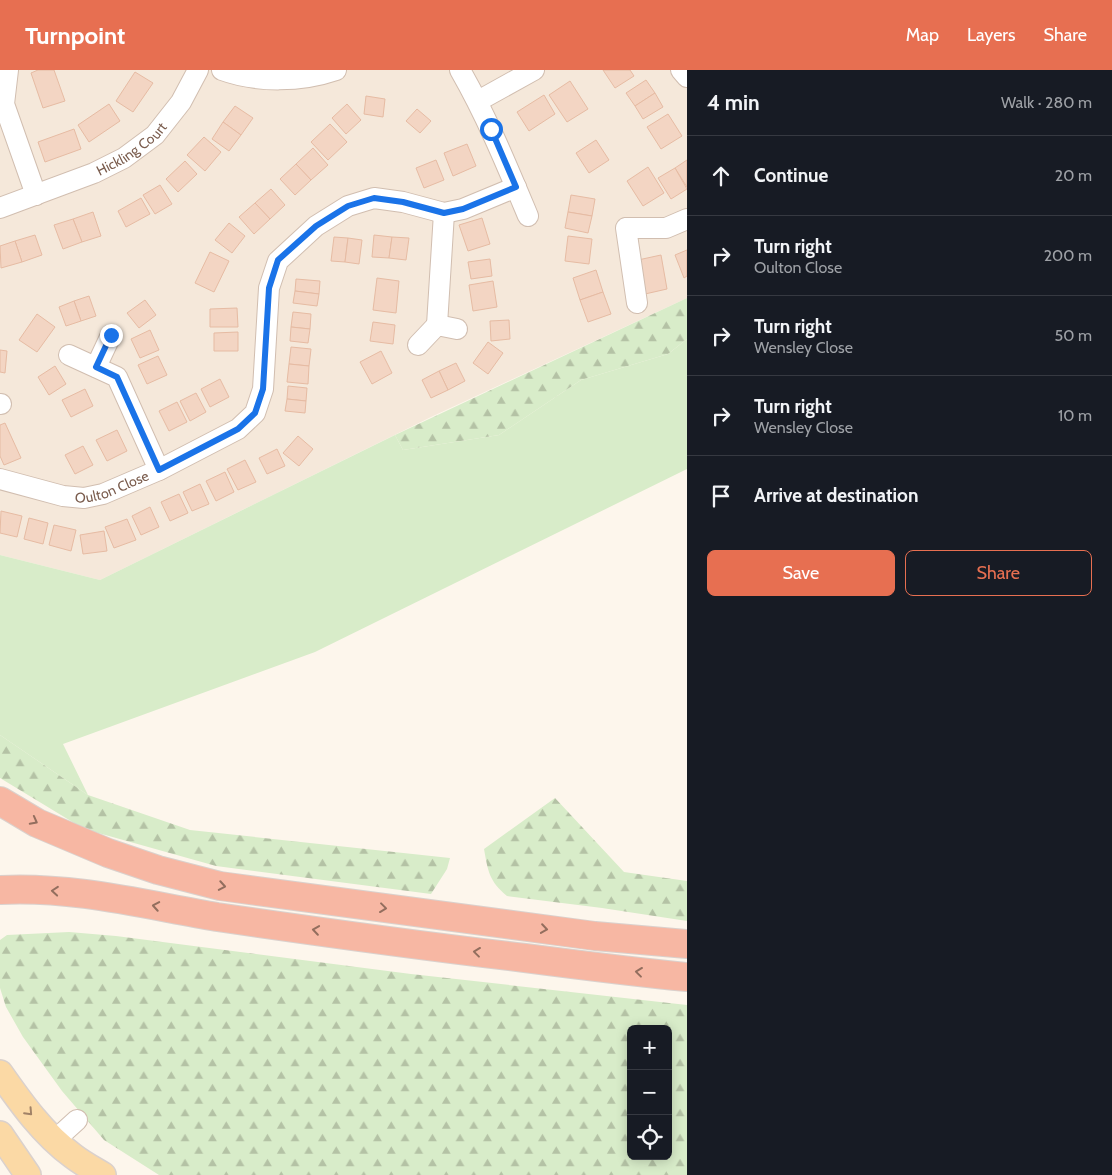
<!DOCTYPE html>
<html lang="en">
<head>
<meta charset="utf-8">
<style>
  body { margin:0; font-family:Cabin,sans-serif; background:#20242c; color:#f1f3f6 }
  .controls { position:absolute; right:15px; bottom:15px; display:grid; overflow:hidden; border-radius:8px; box-shadow:0 2px 12px #0003 }
  .controls button { width:45px; height:45px; display:grid; place-items:center; padding:0; border:0; border-bottom:1px solid #363941; background:#171b24; color:#f1f3f6; font:25px sans-serif }
  .stop { position:absolute; width:15px; height:15px; margin:-11px; border:4px solid #1a73e8; border-radius:50%; background:#fff }
  .stop.end { background:#1a73e8; border-color:#fff; box-shadow:0 1px 5px #0008 }
  .list { margin:0; padding:0; list-style:none }
  h2 { display:flex; justify-content:space-between; align-items:center; height:65px; margin:0; padding:0 20px; font-size:21px }
  h2 small { font-size:16px; font-weight:400; color:#9ea1a6 }
  .list li { display:grid; grid-template-columns:32px 1fr auto; gap:15px; align-items:center; box-sizing:border-box; height:80px; padding:0 20px; border-top:1px solid #363941 }
  .list b { display:block; font-size:19px; white-space:nowrap }
  .list p { margin:0; font-size:16px; white-space:nowrap; color:#9ea1a6 }
  .list em { font-size:16px; font-style:normal; color:#9ea1a6 }
  .actions { display:flex; gap:10px; padding:15px 20px }
  .actions a { flex:1; padding:11px 0; border:1px solid #e76f51; border-radius:8px; text-align:center; font-size:18px; color:#e76f51 }
  .actions .main { background:#e76f51; color:#fff }
  .icon { flex:none; width:28px; height:28px; fill:none; stroke:currentColor; stroke-width:2; stroke-linecap:round; stroke-linejoin:round }
  .map { position:relative; flex:none; width:687px; height:1105px; overflow:hidden }
  header { display:flex; align-items:center; gap:30px; box-sizing:border-box; height:70px; padding:0 25px; background:#e76f51; color:#fff }
  header strong { font-size:24px }
  nav { display:flex; gap:28px; margin-inline-start:auto; font-size:18px }
  main { display:flex }
  aside { flex:1; background:#171b24 }
  .map>svg:first-child { display:block }
  .residential { fill:#f5e8da }
  .grass { fill:#d8ecc9 }
  .forest { fill:url(#forest-firs); fill-rule:evenodd }
  .building { fill:#f3d5c3; stroke:#e6bba3 }
  .lines { fill:none; stroke-linecap:round; stroke-linejoin:round }
  .minor-casing { stroke:#d1beb0; stroke-width:22 }
  .major-casing { stroke:#dad1cd; stroke-width:28 }
  .highway-casing { stroke:#dad1cd; stroke-width:30 }
  .minor { stroke:#fff; stroke-width:20 }
  .major { stroke:#fbd9a5; stroke-width:25 }
  .highway { stroke:#f7b7a3; stroke-width:28 }
  .oneway { stroke:#936e5e }
  .oneway2 { stroke:#a18267 }
  .route { stroke:#1a73e8; stroke-width:6 }
  .labels { text-anchor:middle; dominant-baseline:central; stroke-width:4.5; stroke-linejoin:round; paint-order:stroke }
  .street-label { font-size:14px; fill:#7a5c4d; stroke:#fffaf3 }
</style>
</head>
<body>
<header>
<strong>Turnpoint</strong>
<nav><a>Map</a><a>Layers</a><a>Share</a></nav>
</header>
<main>
<div class="map">
<svg width="687" height="1105" viewBox="0 0 687 1105">
  <defs>
    <pattern id="forest-firs" width="22" height="20" patternUnits="userSpaceOnUse" patternTransform="scale(1.25)"><rect width="22" height="20" fill="#d8ecc9"/><path d="M5 1l3.5 6h-7zM16 11l3.5 6h-7z" fill="#b4c2a5"/></pattern>
  </defs>
  <rect width="100%" height="100%" fill="#fdf6ec"/>
  <polygon class="residential" points="0,0 687,0 687,228 433,346 100,510 0,485"/>
  <polygon class="grass" points="687,269 687,399 315,582 63,674 88,725 0,665 0,485 100,510 395,365 403,380 499,365 581,310 668,284"/>
  <g class="forest">
    <polygon points="687,228 687,269 668,284 581,310 499,365 403,380 395,365"/>
    <polygon points="0,665 88,725 190,760 450,788 447,799 431,824 216,796 84,759 0,708"/>
    <path d="M555,728L624,802L687,811V851L602,838L507,826C489,811 488,801 484,779Z"/>
    <path d="M69,862L116,866L411,904L687,935V1105H159L104,1070L62,1021L23,967L6,937L0,918V870L7,865ZM631,959H668V1086H631Z"/>
  </g>
  <g class="building">
    <polygon points="38,0 54,0 65,31 43,38 31,3"/>
    <polygon points="603,0 630,0 634,6 615,18"/>
    <polygon points="135,2 153,13 133,42 116,31"/>
    <polygon points="646,10 655,23 635,36 626,23"/>
    <polygon points="570,11 588,39 567,52 549,25"/>
    <polygon points="655,23 663,37 643,49 635,36"/>
    <polygon points="544,25 555,44 529,61 517,42"/>
    <polygon points="366,26 385,29 383,47 364,44"/>
    <polygon points="109,34 120,51 89,72 78,55"/>
    <polygon points="347,34 361,50 346,64 332,48"/>
    <polygon points="235,36 253,48 241,65 223,52"/>
    <polygon points="417,39 431,51 420,63 406,51"/>
    <polygon points="668,44 682,66 661,79 647,57"/>
    <polygon points="223,52 241,65 229,81 212,69"/>
    <polygon points="330,54 347,72 328,90 311,72"/>
    <polygon points="74,59 81,79 45,92 38,72"/>
    <polygon points="204,67 221,82 205,101 187,85"/>
    <polygon points="596,70 609,90 589,103 576,83"/>
    <polygon points="467,74 476,96 453,106 444,83"/>
    <polygon points="313,78 328,95 311,110 296,94"/>
    <polygon points="436,90 444,110 424,118 416,98"/>
    <polygon points="687,90 687,117 675,98"/>
    <polygon points="185,91 197,104 178,122 166,109"/>
    <polygon points="296,94 311,110 295,125 280,109"/>
    <polygon points="648,97 664,123 643,136 627,111"/>
    <polygon points="675,98 687,119 671,129 658,108"/>
    <polygon points="160,115 172,134 155,144 143,125"/>
    <polygon points="271,119 285,135 270,149 255,133"/>
    <polygon points="571,125 595,129 592,146 568,142"/>
    <polygon points="141,128 150,144 126,157 118,141"/>
    <polygon points="255,133 270,149 254,164 239,147"/>
    <polygon points="93,142 101,166 82,172 73,149"/>
    <polygon points="568,142 592,146 588,163 565,158"/>
    <polygon points="482,148 490,174 468,181 459,155"/>
    <polygon points="73,149 82,172 63,179 54,155"/>
    <polygon points="229,153 245,166 232,183 215,170"/>
    <polygon points="35,165 42,185 22,192 15,171"/>
    <polygon points="374,165 392,167 389,188 372,187"/>
    <polygon points="568,166 592,169 589,194 565,191"/>
    <polygon points="334,167 348,168 345,192 331,191"/>
    <polygon points="392,167 409,168 406,190 389,188"/>
    <polygon points="348,168 362,170 359,194 345,192"/>
    <polygon points="15,171 22,192 1,198 0,176"/>
    <polygon points="687,180 687,206 684,208 675,185"/>
    <polygon points="210,182 229,191 214,222 195,213"/>
    <polygon points="661,185 667,219 645,224 638,190"/>
    <polygon points="490,189 492,206 471,209 468,192"/>
    <polygon points="596,200 603,222 580,230 573,208"/>
    <polygon points="377,208 399,211 396,243 373,240"/>
    <polygon points="296,209 320,211 319,224 295,221"/>
    <polygon points="493,211 497,237 473,241 469,215"/>
    <polygon points="295,221 319,224 317,236 293,233"/>
    <polygon points="603,222 611,244 588,252 580,230"/>
    <polygon points="89,226 96,246 81,251 74,231"/>
    <polygon points="145,230 156,245 139,258 127,243"/>
    <polygon points="74,231 81,251 66,256 59,237"/>
    <polygon points="237,238 238,257 210,257 210,239"/>
    <polygon points="293,242 311,244 310,259 291,257"/>
    <polygon points="37,244 55,257 37,282 19,270"/>
    <polygon points="509,250 510,269 491,271 490,251"/>
    <polygon points="373,252 395,255 393,274 370,271"/>
    <polygon points="291,257 310,259 308,273 290,271"/>
    <polygon points="150,260 159,280 140,288 131,269"/>
    <polygon points="238,262 238,281 214,281 214,263"/>
    <polygon points="488,272 503,283 488,304 473,293"/>
    <polygon points="291,277 311,279 309,296 289,294"/>
    <polygon points="0,280 7,281 5,303 0,302"/>
    <polygon points="381,281 392,303 372,314 360,292"/>
    <polygon points="158,286 167,305 147,314 138,295"/>
    <polygon points="456,293 465,311 448,320 439,301"/>
    <polygon points="289,294 309,296 308,314 287,312"/>
    <polygon points="55,296 66,314 49,325 38,307"/>
    <polygon points="439,301 448,320 431,328 422,310"/>
    <polygon points="220,309 229,327 210,337 201,319"/>
    <polygon points="288,316 307,318 306,331 287,329"/>
    <polygon points="85,319 93,336 71,347 62,330"/>
    <polygon points="196,323 206,342 190,351 180,331"/>
    <polygon points="287,329 306,331 305,343 285,341"/>
    <polygon points="177,332 187,352 169,361 159,341"/>
    <polygon points="5,353 21,388 4,395 0,386 0,355"/>
    <polygon points="117,360 127,381 107,391 96,370"/>
    <polygon points="298,366 313,379 299,396 283,383"/>
    <polygon points="83,376 93,395 75,404 65,385"/>
    <polygon points="277,379 285,396 267,404 259,388"/>
    <polygon points="245,390 256,412 238,420 227,399"/>
    <polygon points="225,402 234,422 216,431 206,411"/>
    <polygon points="200,414 209,434 192,441 183,422"/>
    <polygon points="179,424 188,443 170,451 161,432"/>
    <polygon points="150,437 159,457 141,465 132,446"/>
    <polygon points="1,441 22,446 17,467 0,463"/>
    <polygon points="29,448 48,453 43,474 24,469"/>
    <polygon points="127,449 136,470 114,478 105,457"/>
    <polygon points="54,455 76,460 71,481 49,475"/>
    <polygon points="104,461 107,481 83,484 80,465"/>
  </g>
  <g class="lines">
    <defs>
      <g id="minor">
        <polyline points="8,0 4,34 36,125"/>
        <path d="M222,0C258,13 301,12 336,0"/>
        <path d="M460,0C487,47 507,96 528,146"/>
        <polyline points="681,0 687,7"/>
        <polyline points="478,31 534,0"/>
        <path id="s1" d="M0,138L94,103L124,88L155,65L181,32L198,0"/>
        <polyline points="637,233 626,158 666,158 687,149"/>
        <polyline points="437,255 444,143"/>
        <polyline points="418,275 437,255 457,259"/>
        <polyline points="69,285 117,307 159,400"/>
        <polyline points="96,297 111,265"/>
        <polyline points="0,334 1,334"/>
        <path id="s2" d="M0,409L63,426L84,428L103,424L159,400L238,359L255,343L263,319L269,218L278,191L316,156L348,136L374,128L403,132L444,143L463,139L516,117"/>
        <polyline points="55,1070 77,1050"/>
      </g>
      <g id="major">
        <path d="M0,1003C21,1033 43,1064 73,1086C82,1093 93,1099 103,1105"/>
        <polyline points="0,1064 28,1105"/>
      </g>
      <g id="highway">
        <polyline points="0,731 37,753 108,783 158,800 220,816 595,866 687,874"/>
        <path d="M0,820C73,816 146,835 217,847C320,862 423,876 525,888C579,895 633,902 687,907"/>
      </g>
    </defs>
    <use href="#minor" class="minor-casing"/>
    <use href="#major" class="major-casing"/>
    <use href="#highway" class="highway-casing"/>
    <use href="#minor" class="minor"/>
    <use href="#major" class="major"/>
    <use href="#highway" class="highway"/>
  </g>
  <defs><path id="oneway-chevron" d="M-2-3.5L2.5 0L-2 3.5" fill="none" stroke-width="1.6" stroke-linecap="round" stroke-linejoin="round" transform="scale(1.25)"/></defs>
  <g class="oneway">
    <use href="#oneway-chevron" transform="translate(34 751) rotate(28)"/>
    <use href="#oneway-chevron" transform="translate(222 816) rotate(10)"/>
    <use href="#oneway-chevron" transform="translate(55 821) rotate(-175)"/>
    <use href="#oneway-chevron" transform="translate(156 836) rotate(-170)"/>
    <use href="#oneway-chevron" transform="translate(383 838) rotate(7)"/>
    <use href="#oneway-chevron" transform="translate(544 859) rotate(8)"/>
    <use href="#oneway-chevron" transform="translate(316 860) rotate(-172)"/>
    <use href="#oneway-chevron" transform="translate(477 882) rotate(-173)"/>
    <use href="#oneway-chevron" transform="translate(639 902) rotate(-173)"/>
  </g>
  <use class="oneway2" href="#oneway-chevron" transform="translate(29 1042) rotate(47)"/>
  <g class="lines">
    <polyline class="route" points="111,265 96,297 117,307 159,400 238,359 255,343 263,319 269,218 278,190 316,156 348,136 374,128 403,132 444,143 463,139 516,117 491,59"/>
  </g>
  <g class="labels">
    <g class="street-label">
      <text stroke="none"><textPath href="#s1" startOffset="145">Hickling Court</textPath></text>
      <text stroke="none"><textPath href="#s2" startOffset="116">Oulton Close</textPath></text>
    </g>
  </g>
</svg>
<div class="controls">
<button>+</button>
<button>−</button>
<button><svg class="icon" aria-label="locate" viewBox="0 0 24 24"><circle cx="12" cy="12" r="6"/><path d="M12 2v4M12 18v4M2 12h4M18 12h4"/></svg></button>
</div>
<div class="stop" style="left:491px;top:59px"></div>
<div class="stop end" style="left:111px;top:265px"></div>
</div>
<aside>
<h2>4 min<small>Walk · 280 m</small></h2>
<ul class="list">
<li><svg class="icon" aria-label="ahead" viewBox="0 0 24 24"><path d="M12 20V5M6 11l6-6 6 6"/></svg><div><b>Continue</b></div><em>20 m</em></li>
<li><svg class="icon" aria-label="right" viewBox="0 0 24 24"><path d="M7 20v-9h11M14 6l5 5-5 5"/></svg><div><b>Turn right</b><p>Oulton Close</p></div><em>200 m</em></li>
<li><svg class="icon" aria-label="right" viewBox="0 0 24 24"><path d="M7 20v-9h11M14 6l5 5-5 5"/></svg><div><b>Turn right</b><p>Wensley Close</p></div><em>50 m</em></li>
<li><svg class="icon" aria-label="right" viewBox="0 0 24 24"><path d="M7 20v-9h11M14 6l5 5-5 5"/></svg><div><b>Turn right</b><p>Wensley Close</p></div><em>10 m</em></li>
<li><svg class="icon" aria-label="arrive" viewBox="0 0 24 24"><path d="M6 21V4h12l-3 4 3 4H6"/></svg><div><b>Arrive at destination</b></div></li>
</ul>
<div class="actions"><a class="main">Save</a><a>Share</a></div>
</aside>
</main>
</body>
</html>
